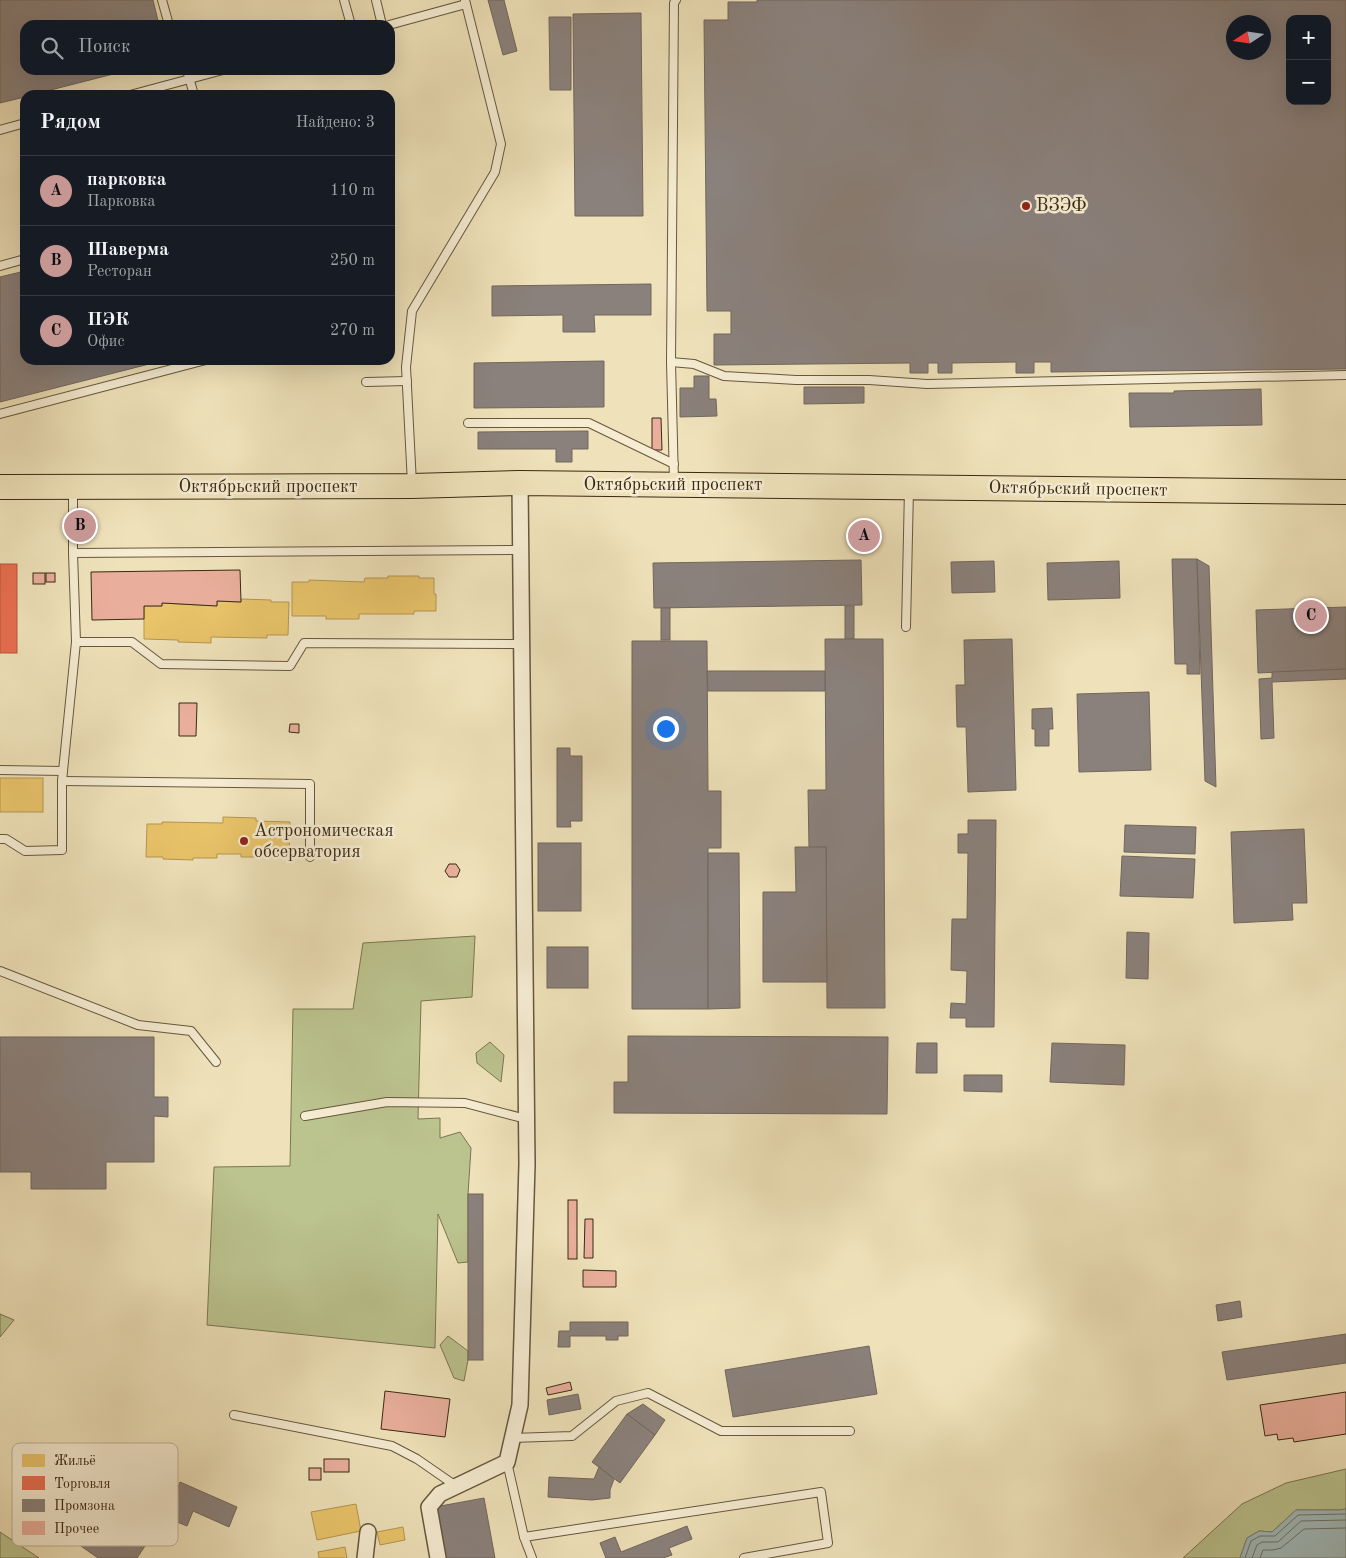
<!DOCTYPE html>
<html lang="ru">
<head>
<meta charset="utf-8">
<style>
  body { margin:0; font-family:"Old Standard TT",serif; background:#20242c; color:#f1f3f6 }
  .controls { position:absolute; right:15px; top:15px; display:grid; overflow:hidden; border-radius:10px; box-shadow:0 5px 20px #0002 }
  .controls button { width:45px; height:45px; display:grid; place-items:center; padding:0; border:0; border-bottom:1px solid #363941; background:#171b24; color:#f1f3f6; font:25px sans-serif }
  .compass { position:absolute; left:1226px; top:15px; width:45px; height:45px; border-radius:50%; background:#171b24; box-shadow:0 5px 20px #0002; rotate:258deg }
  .you { position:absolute; left:665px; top:728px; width:18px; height:18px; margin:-12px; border:4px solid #fff; border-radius:50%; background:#1a73e8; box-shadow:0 0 0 8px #1a73e833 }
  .badge { display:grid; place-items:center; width:32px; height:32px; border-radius:50%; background:#c59692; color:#111; font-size:16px; font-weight:700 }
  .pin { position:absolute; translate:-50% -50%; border:2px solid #fff; box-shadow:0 1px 5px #0006 }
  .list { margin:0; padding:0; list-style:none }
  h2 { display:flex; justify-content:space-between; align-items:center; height:65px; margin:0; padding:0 20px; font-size:21px }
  h2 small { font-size:16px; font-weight:400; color:#9ea1a6 }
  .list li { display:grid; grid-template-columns:32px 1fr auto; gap:15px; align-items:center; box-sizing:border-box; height:70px; padding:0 20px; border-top:1px solid #363941 }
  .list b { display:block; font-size:19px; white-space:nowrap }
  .list p { margin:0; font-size:16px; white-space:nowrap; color:#9ea1a6 }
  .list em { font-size:16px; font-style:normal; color:#9ea1a6 }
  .icon { flex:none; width:28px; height:28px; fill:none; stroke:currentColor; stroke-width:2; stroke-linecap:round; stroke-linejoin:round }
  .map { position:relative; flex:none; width:1346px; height:1558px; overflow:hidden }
  .search { position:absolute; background:#171b24; box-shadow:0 5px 20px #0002; left:20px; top:20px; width:375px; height:55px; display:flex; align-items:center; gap:12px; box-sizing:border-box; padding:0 18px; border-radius:15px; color:#9ea1a6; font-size:19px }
  .panel { position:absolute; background:#171b24; box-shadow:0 5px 20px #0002; left:20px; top:90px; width:375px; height:275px; border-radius:15px }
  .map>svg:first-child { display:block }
  .green { fill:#bbc38e; stroke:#7a7650 }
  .water { fill:#a0babb; stroke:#778078 }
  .homes { fill:#e9c46a; stroke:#b49650 }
  .shops { fill:#e76f51; stroke:#b35a3e }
  .industry { fill:#8a817c; stroke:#72675c; fill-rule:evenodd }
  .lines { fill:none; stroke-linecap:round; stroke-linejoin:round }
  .shore { stroke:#6d7267; stroke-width:1 }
  .building { fill:#e9af9c; stroke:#3a2913 }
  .lane-casing { stroke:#67573d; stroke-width:10 }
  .street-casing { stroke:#67573d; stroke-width:18 }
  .primary-casing { stroke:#3a2913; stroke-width:26 }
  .lane { stroke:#f5ecd2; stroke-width:8 }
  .street { stroke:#f5ecd2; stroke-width:15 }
  .primary { stroke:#efe2ba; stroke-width:24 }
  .poi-dot { fill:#8f2418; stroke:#f5ecd2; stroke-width:2 }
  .labels { text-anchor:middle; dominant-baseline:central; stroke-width:5; stroke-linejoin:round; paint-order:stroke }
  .poi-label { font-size:18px; fill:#3a2913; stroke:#f5ecd2; text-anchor:start }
  .street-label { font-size:18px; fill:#3a2913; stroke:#f5ecd2 }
  .key { fill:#f5ecd2; stroke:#bdb299; stroke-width:1 }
  .key-label { font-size:14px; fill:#3a2913 }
</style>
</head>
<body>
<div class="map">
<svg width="1346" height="1558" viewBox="0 0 1346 1558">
  <rect width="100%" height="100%" fill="#efe2ba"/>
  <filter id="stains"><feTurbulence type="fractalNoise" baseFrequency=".004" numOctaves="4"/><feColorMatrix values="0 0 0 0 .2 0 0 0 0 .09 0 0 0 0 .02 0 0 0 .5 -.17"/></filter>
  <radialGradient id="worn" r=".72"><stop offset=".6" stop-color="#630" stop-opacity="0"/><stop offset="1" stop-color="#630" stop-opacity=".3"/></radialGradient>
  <g class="green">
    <polygon points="475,936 472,997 421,1001 418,1119 440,1118 440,1138 460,1132 471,1148 468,1194 468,1262 458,1263 438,1214 435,1348 207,1325 214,1167 290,1166 293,1009 353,1009 363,943"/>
    <polygon points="490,1042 504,1055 501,1082 477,1063 476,1053"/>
    <polygon points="0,1314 14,1320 0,1337"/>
    <polygon points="448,1336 468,1351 468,1360 464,1381 454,1378 440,1345"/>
    <polygon points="1346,1469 1346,1509 1339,1510 1296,1510 1272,1532 1259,1531 1247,1538 1240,1558 1183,1558 1242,1504 1286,1483"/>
    <polygon points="0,1532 39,1558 0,1558"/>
  </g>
  <polygon class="water" points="1346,1509 1346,1558 1240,1558 1247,1538 1259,1531 1272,1532 1296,1510 1339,1510"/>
  <g class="homes">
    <polygon points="388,576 419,576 419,578 434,578 434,594 436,594 436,611 414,611 414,614 359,614 359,619 326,619 326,616 292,616 292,582 309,582 309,580 364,582 365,578 388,578"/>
    <polygon points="241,599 271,600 271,602 289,602 288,635 267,635 267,638 211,637 211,643 178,642 178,640 144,639 144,606 162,606 162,603 217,606 217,601 241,602"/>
    <rect x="0" y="778" width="43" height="34"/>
    <polygon points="223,817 256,818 256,821 290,822 289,855 272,855 272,857 241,857 241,854 217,854 217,858 193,858 193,860 163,859 163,857 146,857 147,824 162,824 162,822 223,823"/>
    <polygon points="356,1504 361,1531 317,1540 311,1512"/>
    <polygon points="403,1527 405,1540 380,1545 377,1532"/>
    <polygon points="345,1547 347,1558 319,1558 318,1552"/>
  </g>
  <g class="shops">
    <polygon points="75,515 86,515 85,536 76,536"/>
    <rect x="0" y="564" width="17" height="89"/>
  </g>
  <g class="industry">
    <polygon points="0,0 153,0 159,25 25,25 25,70 129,70 31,95 25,95 25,97 0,103"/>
    <polygon points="488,0 504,0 517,51 503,55"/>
    <path d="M757,0H1346V369L1051,372V362H1034V373H1016V362L952,363V373H938V363H928V373H910V363L714,365V334H731V311H707L704,20H728V2H757ZM1290,19H1327V101H1290ZM1234,22H1264V52H1234Z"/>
    <polygon points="641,13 643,216 575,216 573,14"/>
    <polygon points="549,17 571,17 571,90 550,90"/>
    <polygon points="25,271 25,360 165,360 0,402 0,277"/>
    <polygon points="651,284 651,315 594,315 595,332 563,332 563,315 492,316 492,286"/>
    <rect x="364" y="360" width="23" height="2"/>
    <polygon points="604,361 604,407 474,408 474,363"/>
    <polygon points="694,376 709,376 709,399 716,399 717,416 680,417 680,388 694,388"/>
    <polygon points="804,387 864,387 864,403 804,404"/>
    <polygon points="1261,389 1262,425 1130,427 1129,393 1174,393 1174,391"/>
    <polygon points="588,431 588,449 572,449 572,462 556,462 556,449 478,449 478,432"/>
    <polygon points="1172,559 1197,559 1200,674 1187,674 1187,664 1175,664"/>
    <polygon points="1197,559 1209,566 1216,787 1205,781"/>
    <polygon points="861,560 862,605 654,608 653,563"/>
    <polygon points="994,561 995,592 952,593 951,562"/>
    <polygon points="1119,561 1120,598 1048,600 1047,563"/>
    <rect x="845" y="606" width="9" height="33"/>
    <polygon points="1346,607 1346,669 1258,673 1256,610"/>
    <rect x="661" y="608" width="9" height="32"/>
    <polygon points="825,639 883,639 885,1008 827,1008 826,847 809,848 808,790 826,790"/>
    <polygon points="1012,639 1016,790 968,792 966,727 957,727 956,685 965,685 964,640"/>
    <polygon points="632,641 707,641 708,791 721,791 721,848 708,848 708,1009 632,1009"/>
    <polygon points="1346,669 1346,679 1272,682 1274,738 1261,739 1259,679 1272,678 1272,672"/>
    <polygon points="707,671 825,671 825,691 708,691"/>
    <polygon points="1149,692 1151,770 1079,772 1077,694"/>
    <polygon points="1052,708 1053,729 1049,729 1049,746 1035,746 1035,729 1032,729 1032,709"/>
    <polygon points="557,748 570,748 570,756 582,756 582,821 570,821 571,827 557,827"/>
    <polygon points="968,820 996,820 994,1027 966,1027 966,1018 950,1018 951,1003 966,1004 967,971 951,970 952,919 967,919 968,853 958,853 958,834 968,834"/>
    <polygon points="1125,825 1196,827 1195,854 1124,852"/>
    <polygon points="1304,829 1307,903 1292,903 1293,920 1234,923 1231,832"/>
    <rect x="538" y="843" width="43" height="68"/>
    <polygon points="795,847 826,847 827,982 763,982 763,892 796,892"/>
    <polygon points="708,853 739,853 740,1008 708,1009"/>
    <polygon points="1122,856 1195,859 1193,898 1120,896"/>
    <polygon points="1127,932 1149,933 1148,979 1126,978"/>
    <rect x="547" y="947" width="41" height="41"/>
    <polygon points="628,1036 888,1037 887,1114 614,1113 614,1082 628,1082"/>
    <polygon points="0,1037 154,1037 154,1097 168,1097 168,1117 154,1116 154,1162 106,1162 106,1189 31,1189 31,1172 0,1172"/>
    <polygon points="917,1043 937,1043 937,1073 916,1073"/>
    <polygon points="1052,1043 1125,1045 1124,1085 1050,1082"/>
    <polygon points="964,1075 1002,1075 1002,1092 964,1091"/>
    <rect x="468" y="1194" width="15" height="166"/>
    <polygon points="1240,1301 1242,1317 1218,1321 1216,1305"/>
    <polygon points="570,1322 628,1322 628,1336 618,1336 618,1340 606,1340 606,1336 570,1336 570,1347 558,1347 559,1331 570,1331"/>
    <polygon points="1346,1334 1346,1363 1227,1380 1222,1352"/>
    <polygon points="869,1346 877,1394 733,1417 725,1370"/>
    <polygon points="578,1394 581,1409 549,1415 547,1400"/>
    <polygon points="643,1404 665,1420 655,1435 627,1414"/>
    <polygon points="627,1414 655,1435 620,1483 592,1462"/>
    <polygon points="599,1467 614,1479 610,1490 610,1498 592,1500 548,1497 549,1477 594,1479"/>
    <polygon points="180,1482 237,1507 229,1527 193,1511 187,1526 165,1517"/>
    <polygon points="75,1484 151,1537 137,1558 98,1558 48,1523"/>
    <polygon points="484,1498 495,1558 445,1558 435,1507"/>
    <polygon points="687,1526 692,1539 669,1548 672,1555 663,1558 605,1558 606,1558 600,1543 615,1537 621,1552"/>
  </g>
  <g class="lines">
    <g class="shore">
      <polyline points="1245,1558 1251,1541 1260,1536 1275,1536 1298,1515 1346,1514"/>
      <polyline points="1252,1558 1257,1545 1262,1542 1278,1542 1301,1521 1346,1520"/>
      <polyline points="1260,1558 1263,1550 1273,1550 1281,1548 1304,1529 1346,1528"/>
    </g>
  </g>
  <g class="building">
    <polygon points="652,418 661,418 662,450 652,450"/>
    <polygon points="240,570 241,602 217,601 217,606 162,603 162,606 144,606 144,619 92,620 91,572"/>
    <rect x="33" y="573" width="12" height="11"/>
    <rect x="46" y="573" width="9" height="9"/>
    <polygon points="179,703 197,703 196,736 179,736"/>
    <polygon points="290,724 299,724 299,733 289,732"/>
    <polygon points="449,864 456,864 460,870 457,877 449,877 445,871"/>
    <rect x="568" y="1200" width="9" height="59"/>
    <polygon points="585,1219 593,1219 593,1258 584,1258"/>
    <polygon points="583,1270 616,1271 616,1287 583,1287"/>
    <polygon points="570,1382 572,1390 548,1395 546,1388"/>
    <polygon points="385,1391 450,1399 445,1437 381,1429"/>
    <polygon points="1346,1392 1346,1434 1294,1442 1293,1438 1278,1440 1277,1434 1265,1436 1260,1405"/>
    <rect x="324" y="1459" width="25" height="13"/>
    <rect x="309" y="1468" width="12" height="12"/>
  </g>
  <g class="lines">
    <defs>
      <g id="lane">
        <polyline points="162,0 169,25"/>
        <polyline points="344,0 351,25"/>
        <polyline points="376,0 382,25"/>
        <polyline points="389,25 466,4"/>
        <polyline points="187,70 194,95"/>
        <polyline points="130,95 223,70"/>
        <polyline points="0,130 25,123"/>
        <polyline points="0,266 25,259"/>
        <polyline points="671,362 694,364 724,376 796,380 869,380 927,384 1346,375"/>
        <polyline points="366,382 407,381"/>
        <polyline points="0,414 206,360"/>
        <polyline points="468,423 589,423 674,464"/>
        <polyline points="674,482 671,362 674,3 676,0"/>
        <polyline points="412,484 406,367 412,311 495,172 501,144 465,0"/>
        <polyline points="73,553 520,550"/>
        <polyline points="906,627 909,489"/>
        <polyline points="76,642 132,642 161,664 290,666 304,643 521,644"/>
        <polyline points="0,770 63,771"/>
        <polyline points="62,781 310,784 310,857"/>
        <polyline points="0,839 6,839 25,851 62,850 62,781 76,642 73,553 73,490"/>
        <polyline points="0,971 138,1025 191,1031 216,1062"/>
        <polyline points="305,1116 387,1102 465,1103 526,1119"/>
        <polyline points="234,1415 392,1446 417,1459 456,1486"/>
        <polyline points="512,1438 572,1436 616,1401 648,1393 721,1431 850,1431"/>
        <polyline points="507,1462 524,1537 532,1558"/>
        <polyline points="524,1537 821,1492 828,1543 744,1558"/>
      </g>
      <g id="street">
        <polyline points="365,1558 368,1532"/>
        <polyline points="438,1558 429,1507 440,1494 507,1462 520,1405 527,1164 520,483"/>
      </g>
      <polyline id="primary" points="0,487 412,486 520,483 1346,492"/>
    </defs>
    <use href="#lane" class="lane-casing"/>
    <use href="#street" class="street-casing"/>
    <use href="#primary" class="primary-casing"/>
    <use href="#lane" class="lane"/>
    <use href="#street" class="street"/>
    <use href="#primary" class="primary"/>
  </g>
  <g class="poi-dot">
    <circle cx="1026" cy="206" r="5"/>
    <circle cx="244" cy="841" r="5"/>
  </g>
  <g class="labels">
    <g class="poi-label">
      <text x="1036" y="206">ВЗЭФ</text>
      <text x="254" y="831">Aстрономическая<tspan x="254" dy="21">обсерватория</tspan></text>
    </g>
    <g class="street-label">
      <text x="673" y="485">Октябрьский проспект</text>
      <text x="268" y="487">Октябрьский проспект</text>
      <text transform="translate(1078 489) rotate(1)">Октябрьский проспект</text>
    </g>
  </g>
  <rect x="12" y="1443" width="166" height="103" rx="8" class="key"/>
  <rect x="22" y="1454" width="23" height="13" fill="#e9c46a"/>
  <rect x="22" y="1476" width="23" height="14" fill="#e76f51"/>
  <rect x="22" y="1499" width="23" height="13" fill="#8a817c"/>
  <rect x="22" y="1521" width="23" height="14" fill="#e9af9c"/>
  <g class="key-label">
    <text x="54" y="1465">Жильё</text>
    <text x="54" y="1488">Торговля</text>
    <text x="54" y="1510">Промзона</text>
    <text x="54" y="1533">Прочее</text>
  </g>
  <rect width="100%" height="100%" filter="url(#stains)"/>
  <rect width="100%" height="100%" fill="url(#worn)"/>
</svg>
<div class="controls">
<button>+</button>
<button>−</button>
</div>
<svg class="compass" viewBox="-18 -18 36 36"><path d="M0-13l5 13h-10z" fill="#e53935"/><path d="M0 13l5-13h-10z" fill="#9ea1a6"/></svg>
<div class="you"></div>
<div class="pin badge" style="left:864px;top:536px">A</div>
<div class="pin badge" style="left:80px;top:526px">B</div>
<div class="pin badge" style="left:1311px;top:616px">C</div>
<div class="search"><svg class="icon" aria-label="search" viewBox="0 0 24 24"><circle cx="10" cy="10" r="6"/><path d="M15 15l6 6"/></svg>Поиск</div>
<section class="panel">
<h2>Рядом<small>Найдено: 3</small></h2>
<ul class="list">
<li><span class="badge">A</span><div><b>парковка</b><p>Парковка</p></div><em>110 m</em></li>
<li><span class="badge">B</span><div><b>Шаверма</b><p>Ресторан</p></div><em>250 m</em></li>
<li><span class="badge">C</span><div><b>ПЭК</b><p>Офис</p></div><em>270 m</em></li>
</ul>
</section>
</div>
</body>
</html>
